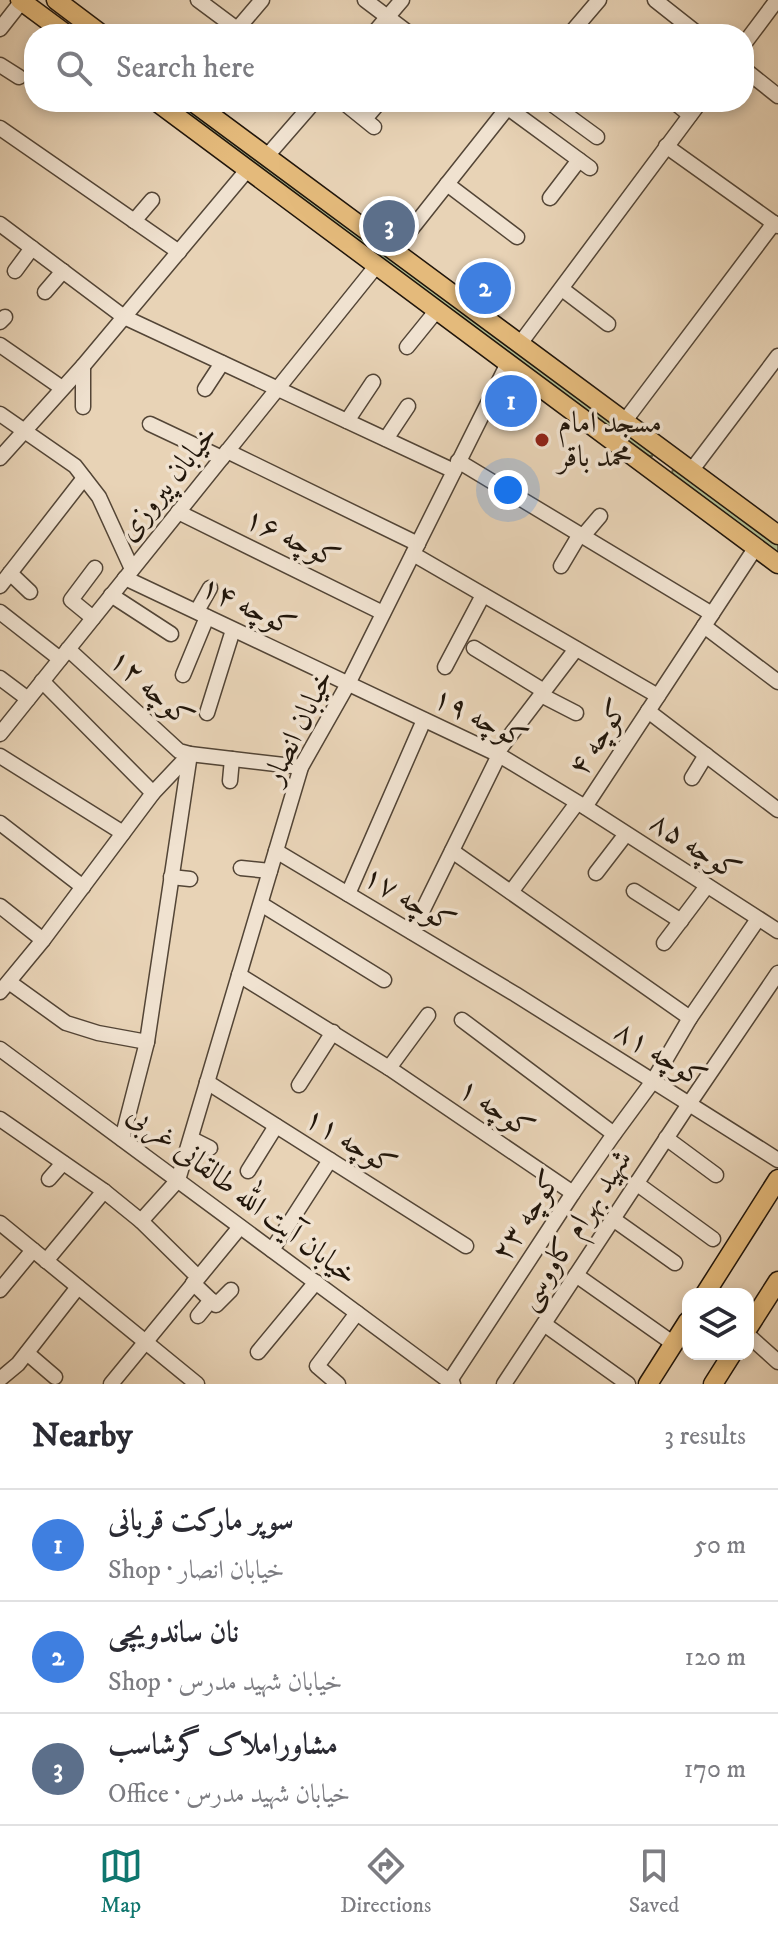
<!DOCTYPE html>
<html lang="en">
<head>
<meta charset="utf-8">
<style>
  body { margin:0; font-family:"IM FELL DW Pica",Amiri,serif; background:#f7f7f7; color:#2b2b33 }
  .controls { position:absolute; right:24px; bottom:24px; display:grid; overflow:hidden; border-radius:16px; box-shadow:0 4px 12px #0003 }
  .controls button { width:72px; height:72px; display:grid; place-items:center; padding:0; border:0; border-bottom:2px solid #e1e1e2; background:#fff; color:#2b2b33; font:40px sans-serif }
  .you { position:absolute; left:508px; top:490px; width:28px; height:28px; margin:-20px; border:6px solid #fff; border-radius:50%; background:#1a73e8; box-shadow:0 0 0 12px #1a73e833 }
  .badge { display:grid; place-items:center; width:52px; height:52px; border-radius:50%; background:#0f766e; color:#fff; font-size:26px; font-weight:700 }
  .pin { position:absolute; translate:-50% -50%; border:4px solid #fff; box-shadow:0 2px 8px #0006 }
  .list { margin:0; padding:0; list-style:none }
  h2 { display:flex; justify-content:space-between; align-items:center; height:104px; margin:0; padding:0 32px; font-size:34px }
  h2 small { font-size:26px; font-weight:400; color:#7c7c81 }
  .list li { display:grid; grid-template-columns:52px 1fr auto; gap:24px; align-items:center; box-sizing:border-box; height:112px; padding:0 32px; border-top:2px solid #e1e1e2 }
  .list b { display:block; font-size:30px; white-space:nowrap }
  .list p { margin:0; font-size:26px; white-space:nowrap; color:#7c7c81 }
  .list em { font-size:26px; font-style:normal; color:#7c7c81 }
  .icon { flex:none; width:44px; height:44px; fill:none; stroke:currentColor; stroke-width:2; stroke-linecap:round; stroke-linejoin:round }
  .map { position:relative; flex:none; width:778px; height:1384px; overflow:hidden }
  .search { position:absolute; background:#fff; box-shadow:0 4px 12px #0003; left:24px; right:24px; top:24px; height:88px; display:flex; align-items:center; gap:20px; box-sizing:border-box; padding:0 28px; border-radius:32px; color:#7c7c81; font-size:30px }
  .sheet { height:440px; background:#fff }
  nav { display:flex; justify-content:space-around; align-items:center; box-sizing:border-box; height:112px; border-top:2px solid #e1e1e2; background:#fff; font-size:22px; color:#7c7c81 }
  nav a { display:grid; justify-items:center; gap:4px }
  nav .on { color:#0f766e }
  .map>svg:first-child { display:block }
  .green { fill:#b0be92; stroke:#686a4e; stroke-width:2 }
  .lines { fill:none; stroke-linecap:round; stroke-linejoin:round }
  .minor-casing { stroke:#534536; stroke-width:17 }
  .major-casing { stroke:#21160b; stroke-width:21 }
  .minor { stroke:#f0e2d0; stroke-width:14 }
  .major { stroke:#e4ba7b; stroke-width:18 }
  .poi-dot { fill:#8f2418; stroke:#f0e2d0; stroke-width:3 }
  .labels { text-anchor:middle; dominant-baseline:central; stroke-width:7; stroke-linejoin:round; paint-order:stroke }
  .poi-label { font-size:30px; fill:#21160b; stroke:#f0e2d0; text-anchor:start }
  .street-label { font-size:30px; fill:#21160b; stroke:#f0e2d0 }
</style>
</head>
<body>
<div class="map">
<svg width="778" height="1384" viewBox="0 0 778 1384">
  <rect width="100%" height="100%" fill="#e8d3b6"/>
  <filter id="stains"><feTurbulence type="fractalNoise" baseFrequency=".0025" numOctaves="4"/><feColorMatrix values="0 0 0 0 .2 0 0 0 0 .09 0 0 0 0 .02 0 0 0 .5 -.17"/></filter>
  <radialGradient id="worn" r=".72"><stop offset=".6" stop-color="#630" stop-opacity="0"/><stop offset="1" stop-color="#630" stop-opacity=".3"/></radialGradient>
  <g class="green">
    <polygon points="169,102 180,102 653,452 652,456 649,456"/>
    <polygon points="673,469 778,544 778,553 674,475 672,473"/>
  </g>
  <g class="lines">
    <defs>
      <g id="minor">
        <polyline points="198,0 237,29"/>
        <polyline points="365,0 410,34"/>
        <polyline points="655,0 698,34"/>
        <polyline points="0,29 22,1"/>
        <polyline points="233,34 262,0"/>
        <polyline points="373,34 402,0"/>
        <polyline points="570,34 599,0"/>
        <polyline points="744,44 777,0"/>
        <polyline points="0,65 19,77"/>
        <polyline points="744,69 778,96"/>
        <polyline points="343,102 374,127"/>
        <polyline points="500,102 590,168"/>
        <polyline points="549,102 597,137"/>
        <polyline points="674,102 690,115"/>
        <polyline points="365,119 376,106"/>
        <polyline points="0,128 179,252"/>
        <polyline points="666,146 778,226"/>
        <polyline points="267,156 314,102"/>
        <polyline points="447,184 517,237"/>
        <polyline points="550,198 579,160"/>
        <polyline points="134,221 152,200"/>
        <polyline points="0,224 124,317 454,471"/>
        <polyline points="394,251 512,102"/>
        <polyline points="15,271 32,248"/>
        <polyline points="562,289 608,324"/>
        <polyline points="45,292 63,271"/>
        <polyline points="0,322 5,317"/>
        <polyline points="0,345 62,388"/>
        <polyline points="519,345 700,102"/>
        <polyline points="407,347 437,310"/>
        <polyline points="205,389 222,363"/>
        <polyline points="83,407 83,366"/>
        <polyline points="0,414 75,466 99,497 132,569"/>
        <polyline points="347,421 373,382"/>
        <polyline points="624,422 774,223"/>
        <polyline points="150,424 222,458"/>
        <polyline points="386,439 408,406"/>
        <polyline points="227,451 418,544"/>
        <polyline points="0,458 83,366 248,169"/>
        <polyline points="458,461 712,614"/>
        <polyline points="691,471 778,356"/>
        <polyline points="178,512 383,613"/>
        <polyline points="583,536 600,516"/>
        <polyline points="413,554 658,696"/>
        <polyline points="561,566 580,534"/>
        <polyline points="10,573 30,592"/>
        <polyline points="125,578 499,755 585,807 778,931"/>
        <polyline points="0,586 84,478"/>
        <polyline points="111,595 171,634"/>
        <polyline points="197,611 210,588"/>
        <polyline points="0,612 60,659"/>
        <polyline points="93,618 71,600 95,568"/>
        <polyline points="704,626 778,682"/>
        <polyline points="474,648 544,691"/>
        <polyline points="68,649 179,751 190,754 301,767"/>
        <polyline points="445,667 483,595"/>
        <polyline points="183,675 207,617"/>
        <polyline points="0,678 28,699"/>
        <polyline points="42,681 153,793"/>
        <polyline points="541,695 576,713"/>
        <polyline points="648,711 778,810"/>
        <polyline points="207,713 233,630"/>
        <polyline points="0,734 377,265"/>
        <polyline points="496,754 576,649"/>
        <polyline points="0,756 123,833"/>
        <polyline points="692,778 706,755"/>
        <polyline points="230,781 232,759"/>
        <polyline points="585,807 756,547"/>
        <polyline points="0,823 83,887"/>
        <polyline points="276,851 515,994 778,1160"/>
        <polyline points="452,851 690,1018"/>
        <polyline points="241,868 270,871"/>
        <polyline points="596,873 626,834"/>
        <polyline points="171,877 190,879"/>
        <polyline points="634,891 681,921"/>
        <polyline points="511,892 577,803"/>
        <polyline points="348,894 424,720"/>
        <polyline points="261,904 384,980"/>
        <polyline points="0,906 43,940"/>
        <polyline points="412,932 499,755"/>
        <polyline points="664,943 707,886"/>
        <polyline points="239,975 389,1068 573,1193"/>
        <polyline points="9,982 66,1023 98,1033 147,1042"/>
        <polyline points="0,992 43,940 153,793 189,755"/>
        <polyline points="462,1020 614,1134"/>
        <polyline points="0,1049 453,1384"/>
        <polyline points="389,1068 428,1015"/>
        <polyline points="207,1082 466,1246"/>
        <polyline points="299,1085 333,1032"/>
        <polyline points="0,1119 104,1191 141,1221 198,1277"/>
        <polyline points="666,1138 716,1175"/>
        <polyline points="122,1139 147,1042 190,754"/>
        <polyline points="192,1139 210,1148"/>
        <polyline points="248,1171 276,1126"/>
        <polyline points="49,1179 63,1163"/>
        <polyline points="636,1183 713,1239"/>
        <polyline points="613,1219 675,1263"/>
        <polyline points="141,1221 178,1180 301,767 348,684 508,363"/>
        <polyline points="0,1223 197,1384"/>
        <polyline points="272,1250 330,1160"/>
        <polyline points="46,1261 104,1191"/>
        <polyline points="576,1275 674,1344"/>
        <polyline points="193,1283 216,1305 231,1290"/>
        <polyline points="0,1290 33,1250"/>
        <polyline points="198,1316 211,1300"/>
        <polyline points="544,1324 628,1384"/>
        <polyline points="748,1335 778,1362"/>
        <polyline points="258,1352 316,1282"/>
        <polyline points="27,1353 55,1377"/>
        <polyline points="0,1379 18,1364 78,1287"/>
        <polyline points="449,1382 573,1193 614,1134 653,1081 690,1018 758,919"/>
        <polyline points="111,1384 240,1227"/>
        <polyline points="338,1384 317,1366 357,1313"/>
        <polyline points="504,1384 689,1104 778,973"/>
      </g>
      <g id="major">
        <polyline points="20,0 66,34"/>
        <polyline points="56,0 101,34"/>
        <polyline points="157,102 778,564"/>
        <polyline points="193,102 778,535"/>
        <polyline points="705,1294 778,1179"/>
        <polyline points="748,1328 778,1281"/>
        <polyline points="648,1384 688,1321"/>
        <polyline points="713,1384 732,1354"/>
      </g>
    </defs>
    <use href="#minor" class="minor-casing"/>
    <use href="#major" class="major-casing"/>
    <use href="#minor" class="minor"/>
    <use href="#major" class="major"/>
  </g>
  <circle class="poi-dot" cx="542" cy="440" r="8"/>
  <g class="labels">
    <g class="poi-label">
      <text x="558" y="423">مسجد امام<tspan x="558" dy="34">محمد باقر</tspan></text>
    </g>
    <g class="street-label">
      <text transform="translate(168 483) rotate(-51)">خیابان پیروزی</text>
      <text transform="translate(292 539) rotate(26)">کوچه ۱۶</text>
      <text transform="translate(248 607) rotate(26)">کوچه ۱۴</text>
      <text transform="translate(151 689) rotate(42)">کوچه ۱۲</text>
      <text transform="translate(480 719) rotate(27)">کوچه ۱۹</text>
      <text transform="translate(299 727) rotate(-64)">خیابان انصار</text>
      <text transform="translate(599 738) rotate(-57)">کوچه ۴</text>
      <text transform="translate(695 847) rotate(33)">کوچه ۸۵</text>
      <text transform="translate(409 900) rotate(31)">کوچه ۱۷</text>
      <text transform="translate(660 1055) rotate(32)">کوچه ۸۱</text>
      <text transform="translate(496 1109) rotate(34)">کوچه ۱</text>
      <text transform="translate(350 1142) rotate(32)">کوچه ۱۱</text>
      <text transform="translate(242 1195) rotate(37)">خیابان آیت الله طالقانی غربی</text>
      <text transform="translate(527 1216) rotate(-57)">کوچه ۲۳</text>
      <text transform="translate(575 1230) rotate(-57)">شهید بهرام کاووسی</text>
    </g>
  </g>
  <rect width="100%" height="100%" filter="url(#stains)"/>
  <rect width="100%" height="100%" fill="url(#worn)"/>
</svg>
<div class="controls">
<button><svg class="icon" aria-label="layers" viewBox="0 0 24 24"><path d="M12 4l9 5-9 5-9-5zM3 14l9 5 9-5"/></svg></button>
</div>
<div class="you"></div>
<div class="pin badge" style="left:511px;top:401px;background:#3f7fe0">1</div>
<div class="pin badge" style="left:485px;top:288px;background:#3f7fe0">2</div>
<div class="pin badge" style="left:389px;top:226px;background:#5c6f8a">3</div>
<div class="search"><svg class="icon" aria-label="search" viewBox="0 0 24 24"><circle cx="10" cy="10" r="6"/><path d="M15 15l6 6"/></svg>Search here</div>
</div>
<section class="sheet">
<h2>Nearby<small>3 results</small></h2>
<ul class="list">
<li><span class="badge" style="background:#3f7fe0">1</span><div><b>سوپر مارکت قربانی</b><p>Shop · خیابان انصار</p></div><em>50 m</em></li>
<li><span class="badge" style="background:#3f7fe0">2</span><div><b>نان ساندویچی</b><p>Shop · خیابان شهید مدرس</p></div><em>120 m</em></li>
<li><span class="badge" style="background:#5c6f8a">3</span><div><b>مشاوراملاک گرشاسب</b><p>Office · خیابان شهید مدرس</p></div><em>170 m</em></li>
</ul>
</section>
<nav>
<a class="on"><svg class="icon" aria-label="map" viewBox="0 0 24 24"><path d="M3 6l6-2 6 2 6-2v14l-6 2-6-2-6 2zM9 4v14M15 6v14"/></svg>Map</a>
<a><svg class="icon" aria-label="directions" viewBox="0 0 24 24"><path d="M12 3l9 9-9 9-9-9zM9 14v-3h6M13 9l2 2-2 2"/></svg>Directions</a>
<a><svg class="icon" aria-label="saved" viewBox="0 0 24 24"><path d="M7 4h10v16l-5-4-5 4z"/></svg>Saved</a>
</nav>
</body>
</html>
